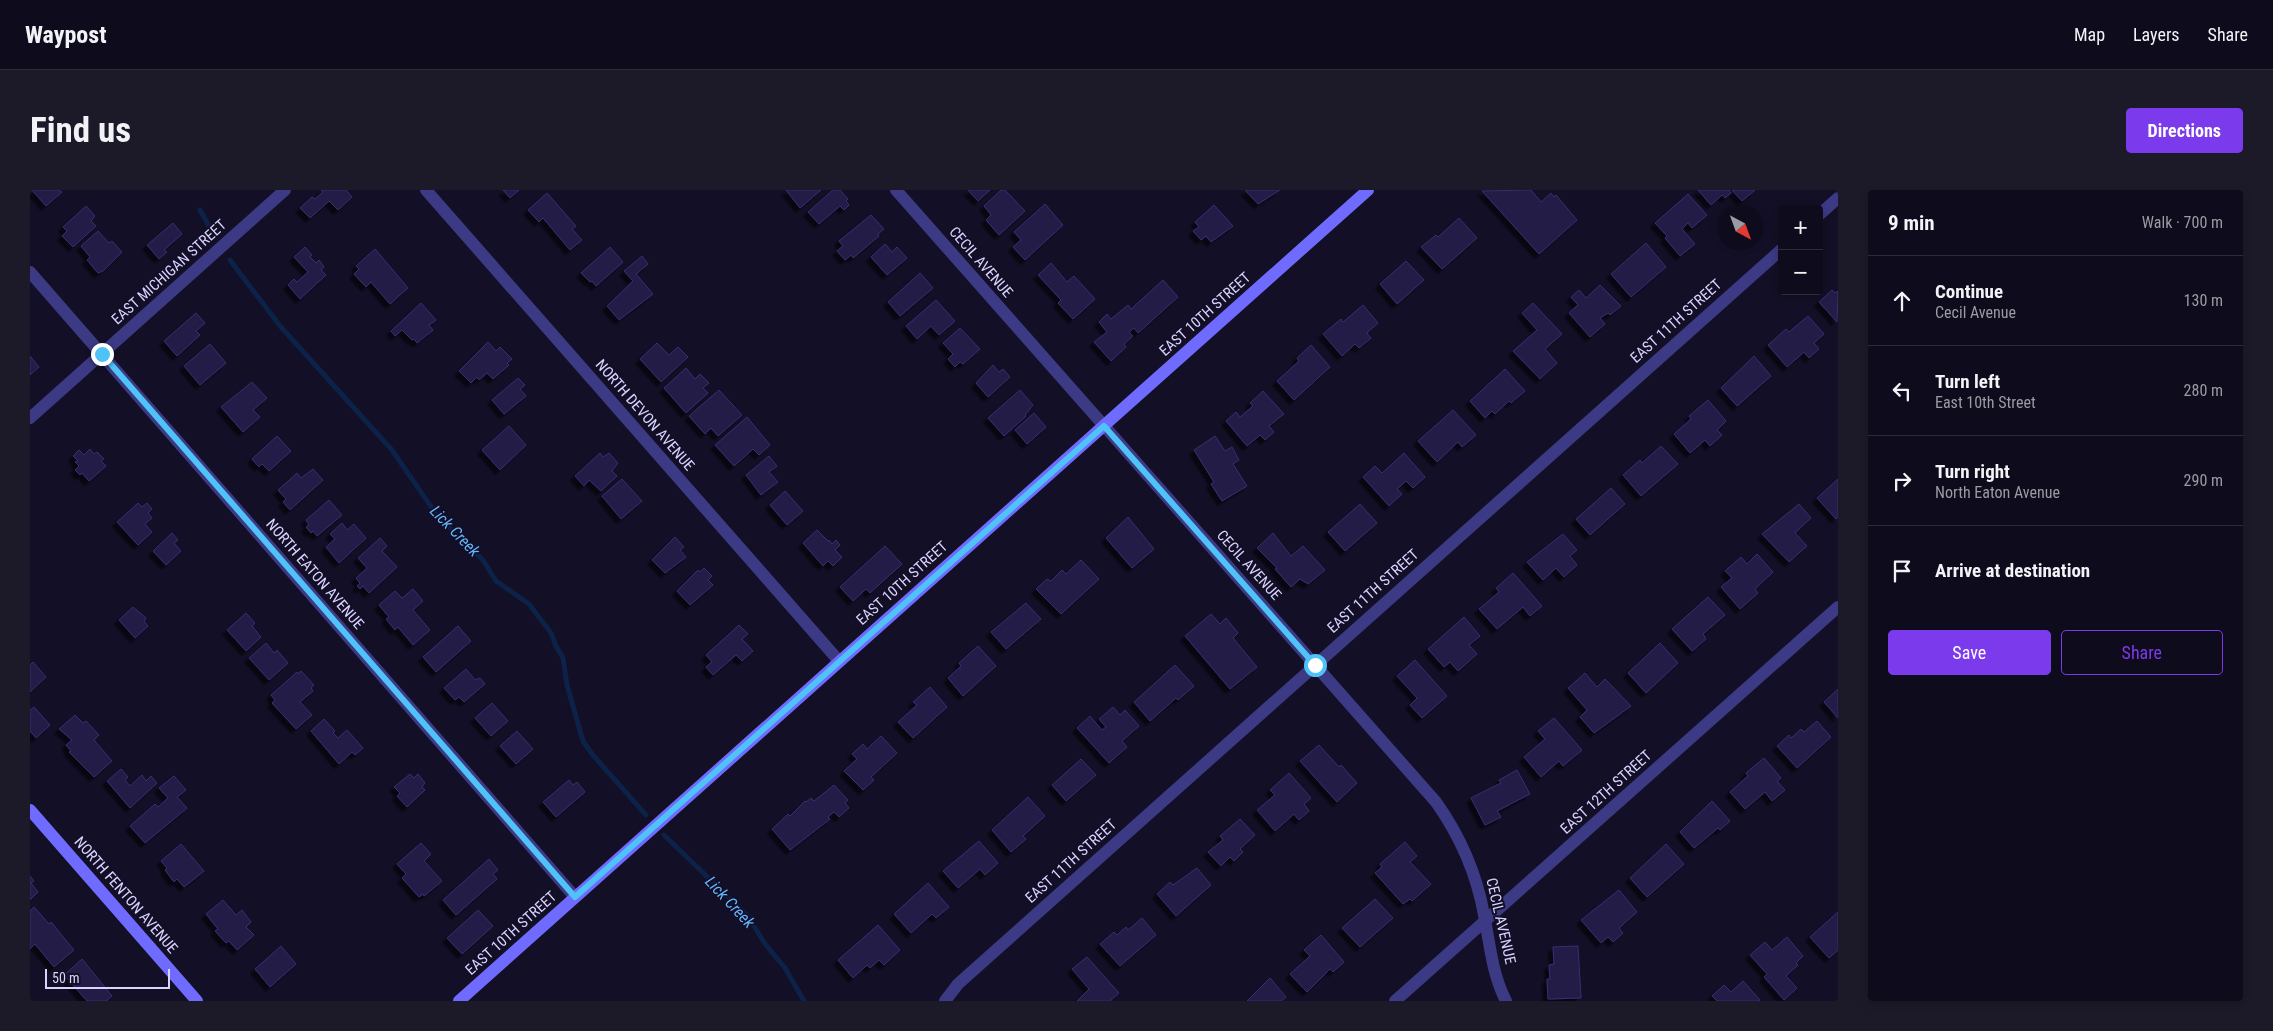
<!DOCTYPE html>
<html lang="en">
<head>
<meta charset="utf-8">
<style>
  body { margin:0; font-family:"Roboto Condensed",sans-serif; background:#1c1929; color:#f1f3f6 }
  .controls { position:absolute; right:15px; top:15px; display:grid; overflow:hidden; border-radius:5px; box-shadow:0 2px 8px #0003 }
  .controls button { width:45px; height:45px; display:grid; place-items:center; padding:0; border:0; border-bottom:1px solid #2e2b3b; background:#0e0b1c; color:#f1f3f6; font:25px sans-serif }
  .compass { position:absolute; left:1688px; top:15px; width:45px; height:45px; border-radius:50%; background:#0e0b1c; box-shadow:0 2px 8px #0003; rotate:139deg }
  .scale { position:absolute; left:15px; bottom:12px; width:125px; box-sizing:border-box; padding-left:5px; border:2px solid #d9d4ff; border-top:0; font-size:14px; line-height:18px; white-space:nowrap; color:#d9d4ff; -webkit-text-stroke:4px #130f26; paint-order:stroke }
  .stop { position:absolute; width:15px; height:15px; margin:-11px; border:4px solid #4fc3f7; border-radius:50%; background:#fff }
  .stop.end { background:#4fc3f7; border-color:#fff; box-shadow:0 1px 5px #0008 }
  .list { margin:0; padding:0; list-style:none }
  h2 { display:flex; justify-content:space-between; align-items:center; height:65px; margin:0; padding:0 20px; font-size:21px }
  h2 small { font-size:16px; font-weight:400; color:#9b9ba3 }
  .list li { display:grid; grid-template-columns:32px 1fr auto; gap:15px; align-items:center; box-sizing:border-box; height:90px; padding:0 20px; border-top:1px solid #2e2b3b }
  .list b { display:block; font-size:19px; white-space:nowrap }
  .list p { margin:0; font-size:16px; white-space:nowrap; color:#9b9ba3 }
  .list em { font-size:16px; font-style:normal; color:#9b9ba3 }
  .actions { display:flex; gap:10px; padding:15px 20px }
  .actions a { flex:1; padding:11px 0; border:1px solid #7c3aed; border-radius:5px; text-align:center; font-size:18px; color:#7c3aed }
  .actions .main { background:#7c3aed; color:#fff }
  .icon { flex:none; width:28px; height:28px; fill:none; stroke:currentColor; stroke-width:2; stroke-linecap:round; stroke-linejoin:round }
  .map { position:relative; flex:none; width:1808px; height:811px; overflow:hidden; border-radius:5px }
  header { display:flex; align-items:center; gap:30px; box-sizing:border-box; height:70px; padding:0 25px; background:#0e0b1c; border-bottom:1px solid #2e2b3b }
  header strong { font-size:24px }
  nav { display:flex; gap:28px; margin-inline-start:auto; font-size:18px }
  .intro { display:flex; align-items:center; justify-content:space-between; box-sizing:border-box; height:120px; padding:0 30px }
  h1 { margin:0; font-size:35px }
  .button { padding:12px 22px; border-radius:5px; background:#7c3aed; color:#fff; font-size:18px; font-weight:700 }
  main { display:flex; gap:30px; padding:0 30px }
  aside { flex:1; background:#0e0b1c; border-radius:5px; box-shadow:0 2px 8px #0003 }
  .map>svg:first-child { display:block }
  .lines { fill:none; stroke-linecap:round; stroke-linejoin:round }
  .stream { stroke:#0c2248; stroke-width:5 }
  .building { fill:#241b47; stroke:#3b2d73; filter:url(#shadow) }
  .street { stroke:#3d3a85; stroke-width:12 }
  .secondary { stroke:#6f6bff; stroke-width:12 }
  .route { stroke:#4fc3f7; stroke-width:6 }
  .labels { text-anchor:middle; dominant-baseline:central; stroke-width:4; stroke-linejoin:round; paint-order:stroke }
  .street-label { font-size:15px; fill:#d9d4ff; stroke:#130f26 }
  .water-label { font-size:16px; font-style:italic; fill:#62b6ff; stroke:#130f26 }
</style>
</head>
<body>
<header>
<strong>Waypost</strong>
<nav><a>Map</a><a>Layers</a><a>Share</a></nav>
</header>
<div class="intro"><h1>Find us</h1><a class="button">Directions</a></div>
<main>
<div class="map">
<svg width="1808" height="811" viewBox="0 0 1808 811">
  <defs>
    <filter id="shadow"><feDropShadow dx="-4.5" dy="4.5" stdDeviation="1" flood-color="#0009"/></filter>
  </defs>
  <rect width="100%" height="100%" fill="#130f26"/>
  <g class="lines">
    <g class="stream">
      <polyline points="170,20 180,38"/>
      <polyline points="200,70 250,136 362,260 406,324 453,370 466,391 499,414 521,443 526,456 533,468 537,495 553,551 562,564 616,625"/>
      <polyline points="634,645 718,726 735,754 755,778 774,811"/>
    </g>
  </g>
  <g class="building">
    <polygon points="2,0 29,0 32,2 16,16"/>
    <polygon points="291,0 316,0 322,7 308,20 299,11 280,28 270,18 282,7 285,9 293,2"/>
    <polygon points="473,0 489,0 480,8"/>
    <polygon points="756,0 791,0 770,18"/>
    <polygon points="803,0 810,0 818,9 816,11 819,15 814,20 810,16 789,34 778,22"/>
    <polygon points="938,0 960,0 948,11"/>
    <polygon points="971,0 975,0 995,21 969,45 956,30 961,25 954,16"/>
    <polygon points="1215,0 1250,0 1228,14"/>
    <polygon points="1501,0 1511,12 1521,3 1524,7 1526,5 1547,30 1509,64 1452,1"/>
    <polygon points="1668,0 1699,0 1701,3 1695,8 1692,5 1681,15"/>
    <polygon points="1702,0 1725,0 1712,11"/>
    <polygon points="517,3 546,36 542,39 552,50 540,60 513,28 509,32 498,20"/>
    <polygon points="1658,4 1677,25 1662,38 1658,33 1652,39 1665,54 1650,66 1635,48 1637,46 1625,33"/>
    <polygon points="1015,14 1033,35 995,70 983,57 991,50 984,42"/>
    <polygon points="1184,15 1203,36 1181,52 1176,46 1171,50 1163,41 1169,37 1165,32"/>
    <polygon points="56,16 65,26 61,31 66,36 43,57 32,46 37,41 33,37"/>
    <polygon points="841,25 854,39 848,44 849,46 823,68 821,65 815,70 807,61 813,56 809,51"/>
    <polygon points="1429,28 1447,48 1412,79 1391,57 1406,45 1408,47"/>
    <polygon points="143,33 152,44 134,60 137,62 129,69 117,55"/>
    <polygon points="68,41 79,53 82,51 92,62 73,81 68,83 57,70 60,67 51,56"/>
    <polygon points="1616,53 1636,77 1601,107 1581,84"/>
    <polygon points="855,54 862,62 867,57 877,68 857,85 841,67"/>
    <polygon points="275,57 282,65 280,67 286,73 289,70 294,77 291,80 296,85 270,109 258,95 264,89 267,92 278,82 264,67"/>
    <polygon points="580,57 593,72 566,96 562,91 560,92 551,83"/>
    <polygon points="345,59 378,98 360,114 341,92 336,97 324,84 329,79 326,76"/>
    <polygon points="612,66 618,74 606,84 623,104 589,130 577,116 603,91 594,81"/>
    <polygon points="1376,71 1394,90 1367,114 1350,94"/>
    <polygon points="1021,73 1037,92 1044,86 1065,109 1043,129 1028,113 1031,110 1008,85"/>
    <polygon points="890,83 903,98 870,126 858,112"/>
    <polygon points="1133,90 1148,107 1108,143 1104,138 1099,142 1103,146 1094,154 1096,157 1081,171 1064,152 1077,142 1069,132 1077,124 1081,129 1098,115 1101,119"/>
    <polygon points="1570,95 1591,116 1580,125 1578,123 1570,128 1575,134 1560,147 1539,123 1548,115 1541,107 1549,100 1556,108"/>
    <polygon points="1802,100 1805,103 1808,101 1807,132 1789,112"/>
    <polygon points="906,110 925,131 909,145 901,136 887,149 876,136"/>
    <polygon points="391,113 406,130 399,135 403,140 387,153 384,149 382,150 372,140 365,146 361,141"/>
    <polygon points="1503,113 1532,144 1515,159 1527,173 1510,189 1483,161 1507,140 1492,123"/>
    <polygon points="1333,115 1348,133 1337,143 1341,148 1329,158 1325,154 1312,166 1293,144 1311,129 1313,132"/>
    <polygon points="166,123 175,133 166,141 170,145 147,166 134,151"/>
    <polygon points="1778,126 1794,144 1784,153 1789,159 1779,168 1774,162 1757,177 1738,155 1756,139 1759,142"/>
    <polygon points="930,138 950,159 933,174 930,172 925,177 918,169 923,164 913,153"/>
    <polygon points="458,152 466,161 470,157 482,169 477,173 479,175 463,189 457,183 449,190 447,187 441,193 429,181"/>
    <polygon points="627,153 639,165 648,157 658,167 631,192 610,169"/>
    <polygon points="180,154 196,173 170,195 154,176"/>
    <polygon points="1281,155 1300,177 1264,210 1247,191 1269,171 1267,168"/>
    <polygon points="0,166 9,177 0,185"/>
    <polygon points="1724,166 1741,186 1707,216 1691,198"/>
    <polygon points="963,175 969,182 973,179 980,187 958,207 946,193"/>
    <polygon points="656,178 665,189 670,184 679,193 673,198 678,203 656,223 634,198"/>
    <polygon points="1475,179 1495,201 1481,213 1479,211 1465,224 1462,221 1455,228 1440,211"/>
    <polygon points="488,188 495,195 490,199 496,206 474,224 462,210"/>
    <polygon points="222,192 237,208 223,220 230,227 213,242 191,217"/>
    <polygon points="689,200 712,225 688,246 681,238 675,244 659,226"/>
    <polygon points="990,200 1003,215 995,225 996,226 974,246 958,228"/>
    <polygon points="1233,201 1254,224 1239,236 1244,242 1235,250 1230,245 1217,256 1196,231 1206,222 1210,227 1223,216 1220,213"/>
    <polygon points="1678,210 1696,231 1687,240 1692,245 1680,256 1675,250 1660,263 1644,244 1661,229 1659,226"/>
    <polygon points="1423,220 1446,245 1432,257 1428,252 1407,272 1388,251"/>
    <polygon points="1004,223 1016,237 997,254 985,240"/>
    <polygon points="717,227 740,255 729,265 723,259 704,276 685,255"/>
    <polygon points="479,236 496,255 470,280 452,260"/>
    <polygon points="247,246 261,261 239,281 232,274 229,277 222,269"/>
    <polygon points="1185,246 1195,261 1202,257 1209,270 1203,274 1217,296 1192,311 1181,294 1184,292 1164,260"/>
    <polygon points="1631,256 1648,274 1611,306 1593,285 1610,270 1612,273"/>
    <polygon points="60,259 64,264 67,262 74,269 71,271 76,276 59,291 52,283 50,285 45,280 49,276 45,272 48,271 43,266 49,260 54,265"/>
    <polygon points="570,263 573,267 579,263 588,273 582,281 587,286 571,301 559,290 554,296 545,286"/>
    <polygon points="1374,263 1395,287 1383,298 1376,291 1367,299 1372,304 1359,316 1333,287 1345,276 1352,283"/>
    <polygon points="739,266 747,276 739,282 748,292 731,305 716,285"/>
    <polygon points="283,279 293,290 260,320 253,312 256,309 248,300 267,283 271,288"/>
    <polygon points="592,289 612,311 591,329 572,306"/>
    <polygon points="1808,289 1808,327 1806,329 1787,308"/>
    <polygon points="1581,298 1595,314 1560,345 1546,329"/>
    <polygon points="755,301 773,321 757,335 740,315"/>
    <polygon points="299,310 312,325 287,346 283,341 281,343 276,337 279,335 276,330"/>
    <polygon points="108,313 112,317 117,313 122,319 118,323 122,328 115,334 122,342 108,355 87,332"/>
    <polygon points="1330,314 1347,333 1315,361 1298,342"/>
    <polygon points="1769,314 1781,328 1765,343 1777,356 1759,372 1732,344"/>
    <polygon points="1098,327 1124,359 1102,378 1076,348"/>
    <polygon points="312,333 317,340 324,334 336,348 309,373 296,357 305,349 300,344"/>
    <polygon points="787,340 798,351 799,350 802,354 806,350 810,355 805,360 812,367 803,376 798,371 793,376 773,353"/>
    <polygon points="142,343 148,350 144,353 151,361 136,375 123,361"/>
    <polygon points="1243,343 1261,366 1273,356 1295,380 1278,394 1270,389 1261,397 1245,379 1247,378 1227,358"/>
    <polygon points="1533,344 1547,360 1540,366 1547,375 1534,387 1526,378 1513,390 1497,372"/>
    <polygon points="645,347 654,357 650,360 656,367 635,383 622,370"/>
    <polygon points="350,348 357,356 352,361 367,377 339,403 333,396 330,399 327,396 330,393 326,388 337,378 328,368"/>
    <polygon points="855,356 872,374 840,403 836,399 823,411 810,397"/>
    <polygon points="1727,364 1743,382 1725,399 1728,403 1710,419 1691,397 1702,388 1695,381 1711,367 1717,374"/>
    <polygon points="1051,370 1069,389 1031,424 1006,399 1017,389 1021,391 1032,380 1036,384"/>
    <polygon points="674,378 682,386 678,390 683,395 660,415 647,401 668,380 670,382"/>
    <polygon points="1483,383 1512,416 1500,426 1493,417 1467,439 1449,419 1469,402 1466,398"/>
    <polygon points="383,399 393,411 383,420 400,440 383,455 368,437 365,440 356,429 359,427 349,415 365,401 372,408"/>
    <polygon points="1678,407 1695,425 1673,444 1676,449 1662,461 1642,439"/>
    <polygon points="996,413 1011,429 976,459 961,442"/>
    <polygon points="103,417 116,428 114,431 118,436 105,448 89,430"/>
    <polygon points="216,423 225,433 222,436 231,447 216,461 197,440"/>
    <polygon points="1181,424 1190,434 1196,428 1208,443 1203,448 1227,477 1200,499 1155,446"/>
    <polygon points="1434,427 1450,446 1439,455 1447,464 1428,481 1420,472 1414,477 1398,459"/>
    <polygon points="709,435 718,444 712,449 723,461 712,471 706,465 683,485 676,477 682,472 676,465"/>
    <polygon points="428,436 441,451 406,482 393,467"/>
    <polygon points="236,453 244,463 247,460 258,473 239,490 219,468"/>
    <polygon points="1630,453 1648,473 1616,503 1598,483"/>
    <polygon points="948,456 966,476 933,506 918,488 931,476 929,473"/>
    <polygon points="1385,470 1417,506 1392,528 1380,515 1387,508 1367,486"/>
    <polygon points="3,472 16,487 0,502 0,475"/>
    <polygon points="1145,475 1164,496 1148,510 1146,508 1120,531 1104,512"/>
    <polygon points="436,479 445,490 450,488 455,494 434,512 429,507 425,510 414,498"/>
    <polygon points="271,481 284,495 281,498 283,501 270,512 282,525 266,539 242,513 245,510 241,505 267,482 268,484"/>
    <polygon points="1555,483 1567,497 1575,489 1601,516 1564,543 1550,527 1557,520 1538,498"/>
    <polygon points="900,497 917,517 883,548 868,532 887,515 883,512"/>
    <polygon points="1808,499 1808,528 1794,512"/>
    <polygon points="462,513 478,531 461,546 445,528"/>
    <polygon points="4,517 20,535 6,548 0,541 0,520"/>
    <polygon points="1083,517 1090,525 1095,520 1109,536 1092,551 1097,557 1079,573 1047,538 1060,526 1072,540 1076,537 1069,529"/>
    <polygon points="45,525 53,533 56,531 69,545 64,550 82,571 64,587 39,562 41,561 36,555 42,550 29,539"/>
    <polygon points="1524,528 1552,560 1533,576 1529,571 1511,587 1494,567 1515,549 1508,541"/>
    <polygon points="294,529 305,541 303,543 308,548 317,540 333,558 325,565 322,562 309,574 281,541"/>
    <polygon points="1787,531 1801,547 1767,578 1747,556 1759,545 1761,548 1771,539 1774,542"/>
    <polygon points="487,541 503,559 486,574 470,556"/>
    <polygon points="851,546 867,563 841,587 844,590 833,600 814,581 827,569 822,564 833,554 837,559"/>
    <polygon points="1289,555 1309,577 1311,575 1327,593 1307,612 1270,571"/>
    <polygon points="1734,568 1751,588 1747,591 1755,600 1742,611 1735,602 1715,619 1700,602 1718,586 1716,583"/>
    <polygon points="1051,569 1066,585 1036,611 1022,595"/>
    <polygon points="91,579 98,587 95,590 100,596 112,585 116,591 121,586 127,593 100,618 77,591"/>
    <polygon points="1487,580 1500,604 1467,621 1471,627 1455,635 1441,608 1471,593 1469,590"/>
    <polygon points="1259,583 1281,608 1274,614 1279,621 1269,630 1264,624 1245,641 1227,620 1245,605 1240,600"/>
    <polygon points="380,584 384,588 388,584 395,593 392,597 395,600 377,617 367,606 370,603 364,597"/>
    <polygon points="144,586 156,600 147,607 157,618 115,653 100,636 125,614 128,617 138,608 129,598"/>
    <polygon points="539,590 543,595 547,592 555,602 526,627 513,612"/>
    <polygon points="804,595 818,610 815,613 819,618 809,627 804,622 798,627 800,629 760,660 742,639 758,624 760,626 775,611 776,612 781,608 784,611"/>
    <polygon points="998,607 1015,626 993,646 996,649 981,662 962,640"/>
    <polygon points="1682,611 1700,631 1690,640 1688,638 1664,658 1650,642"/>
    <polygon points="1210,629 1225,645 1210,659 1213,662 1204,671 1200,667 1191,676 1178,662 1193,650 1190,646"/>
    <polygon points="949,651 968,673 955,685 950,679 928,698 913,681"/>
    <polygon points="1375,652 1387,666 1380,672 1401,694 1382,711 1380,709 1373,714 1345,683 1352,677 1350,674"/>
    <polygon points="391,653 401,664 394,671 412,691 394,706 393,704 389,707 372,688 376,684 367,674"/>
    <polygon points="151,654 174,681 154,697 147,689 144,692 135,680 137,678 131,671"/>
    <polygon points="1636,654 1654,674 1617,707 1600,688"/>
    <polygon points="459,669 468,680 463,684 467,689 426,725 413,710"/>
    <polygon points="1167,678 1181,695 1146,726 1127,704 1140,692 1143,695"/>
    <polygon points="0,686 4,691 1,693 8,702 0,710"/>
    <polygon points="898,693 919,717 906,728 902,724 881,743 864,724"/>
    <polygon points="1589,700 1607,722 1589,738 1593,743 1583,752 1578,747 1571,753 1551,730"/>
    <polygon points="1345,709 1363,728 1330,757 1312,738"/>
    <polygon points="193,710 206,725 212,720 221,732 216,737 224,745 207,760 199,751 196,753 185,741 188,739 176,724"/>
    <polygon points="4,717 19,734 21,732 44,760 24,777 5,754 0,759 0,721"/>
    <polygon points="448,720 463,736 432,764 417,748"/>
    <polygon points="1808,722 1808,760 1799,768 1780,747"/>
    <polygon points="1112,728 1126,745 1090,776 1070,754 1084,742 1087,745 1096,737 1098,740"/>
    <polygon points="848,735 870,760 854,775 849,770 840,778 837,775 823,788 808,770"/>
    <polygon points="1291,745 1314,772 1303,782 1300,779 1277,802 1260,784 1280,766 1274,760"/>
    <polygon points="1757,747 1773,766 1766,773 1768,775 1756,786 1767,798 1754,810 1734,787 1737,784 1720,765 1735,752 1742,760"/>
    <polygon points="251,756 266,774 240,797 225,779"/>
    <polygon points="1548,756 1551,808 1518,809 1517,789 1520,789 1519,775 1524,774 1523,757"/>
    <polygon points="1057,767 1089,803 1080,811 1047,811 1059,799 1042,779"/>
    <polygon points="52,769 82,806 76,811 57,811 34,785"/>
    <polygon points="1240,788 1256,807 1251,811 1217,811"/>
    <polygon points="1713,791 1730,810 1729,811 1687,811 1682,806 1694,795 1701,802"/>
  </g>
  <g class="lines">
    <g class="street">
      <polyline points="396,0 809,471"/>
      <path d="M866,0L1406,612C1430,646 1447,685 1454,725C1460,754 1462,784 1476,811"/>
      <polyline points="1789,25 1808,8"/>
      <polyline points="0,82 545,707"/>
      <polyline points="0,228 255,0"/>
      <polyline points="915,811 928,794 1752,59"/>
      <polyline points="1365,811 1808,417"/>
    </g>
    <g class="secondary">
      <polyline points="0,620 167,811"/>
      <polyline points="429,811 1338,0"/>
    </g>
  </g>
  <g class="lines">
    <polyline class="route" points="72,164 545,707 1074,236 1285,475"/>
  </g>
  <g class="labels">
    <g class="street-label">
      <text transform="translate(951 72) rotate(49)">CECIL AVENUE</text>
      <text transform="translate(139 82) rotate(-42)">EAST MICHIGAN STREET</text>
      <text transform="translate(1175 124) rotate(-42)">EAST 10TH STREET</text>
      <text transform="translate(1646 131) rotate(-42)">EAST 11TH STREET</text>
      <text transform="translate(615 225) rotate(49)">NORTH DEVON AVENUE</text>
      <text transform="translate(1219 375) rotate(48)">CECIL AVENUE</text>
      <text transform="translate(285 384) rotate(49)">NORTH EATON AVENUE</text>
      <text transform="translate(872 393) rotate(-42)">EAST 10TH STREET</text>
      <text transform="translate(1343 401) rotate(-42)">EAST 11TH STREET</text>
      <text transform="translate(1576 602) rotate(-42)">EAST 12TH STREET</text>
      <text transform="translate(1041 671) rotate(-42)">EAST 11TH STREET</text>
      <text transform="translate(96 705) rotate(49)">NORTH FENTON AVENUE</text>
      <text transform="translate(1471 731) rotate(77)">CECIL AVENUE</text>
      <text transform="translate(481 743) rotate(-42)">EAST 10TH STREET</text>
    </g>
    <g class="water-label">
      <text transform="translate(425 341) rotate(46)">Lick Creek</text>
      <text transform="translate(700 712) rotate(47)">Lick Creek</text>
    </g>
  </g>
</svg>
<div class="controls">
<button>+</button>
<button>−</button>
</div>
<svg class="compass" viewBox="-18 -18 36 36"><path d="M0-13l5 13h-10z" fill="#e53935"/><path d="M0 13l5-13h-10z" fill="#9b9ba3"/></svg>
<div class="scale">50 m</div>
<div class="stop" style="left:1285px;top:475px"></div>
<div class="stop end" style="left:72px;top:164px"></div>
</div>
<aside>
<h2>9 min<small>Walk · 700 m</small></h2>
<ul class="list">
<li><svg class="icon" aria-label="ahead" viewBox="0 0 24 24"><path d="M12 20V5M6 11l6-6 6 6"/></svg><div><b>Continue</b><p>Cecil Avenue</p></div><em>130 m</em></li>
<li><svg class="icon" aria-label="left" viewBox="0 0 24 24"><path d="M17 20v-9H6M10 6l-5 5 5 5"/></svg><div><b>Turn left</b><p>East 10th Street</p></div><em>280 m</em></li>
<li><svg class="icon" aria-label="right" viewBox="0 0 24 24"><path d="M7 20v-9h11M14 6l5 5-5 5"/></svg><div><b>Turn right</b><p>North Eaton Avenue</p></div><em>290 m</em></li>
<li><svg class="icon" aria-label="arrive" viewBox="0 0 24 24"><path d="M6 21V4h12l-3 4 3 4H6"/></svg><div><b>Arrive at destination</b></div></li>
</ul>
<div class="actions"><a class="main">Save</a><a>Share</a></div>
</aside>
</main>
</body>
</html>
